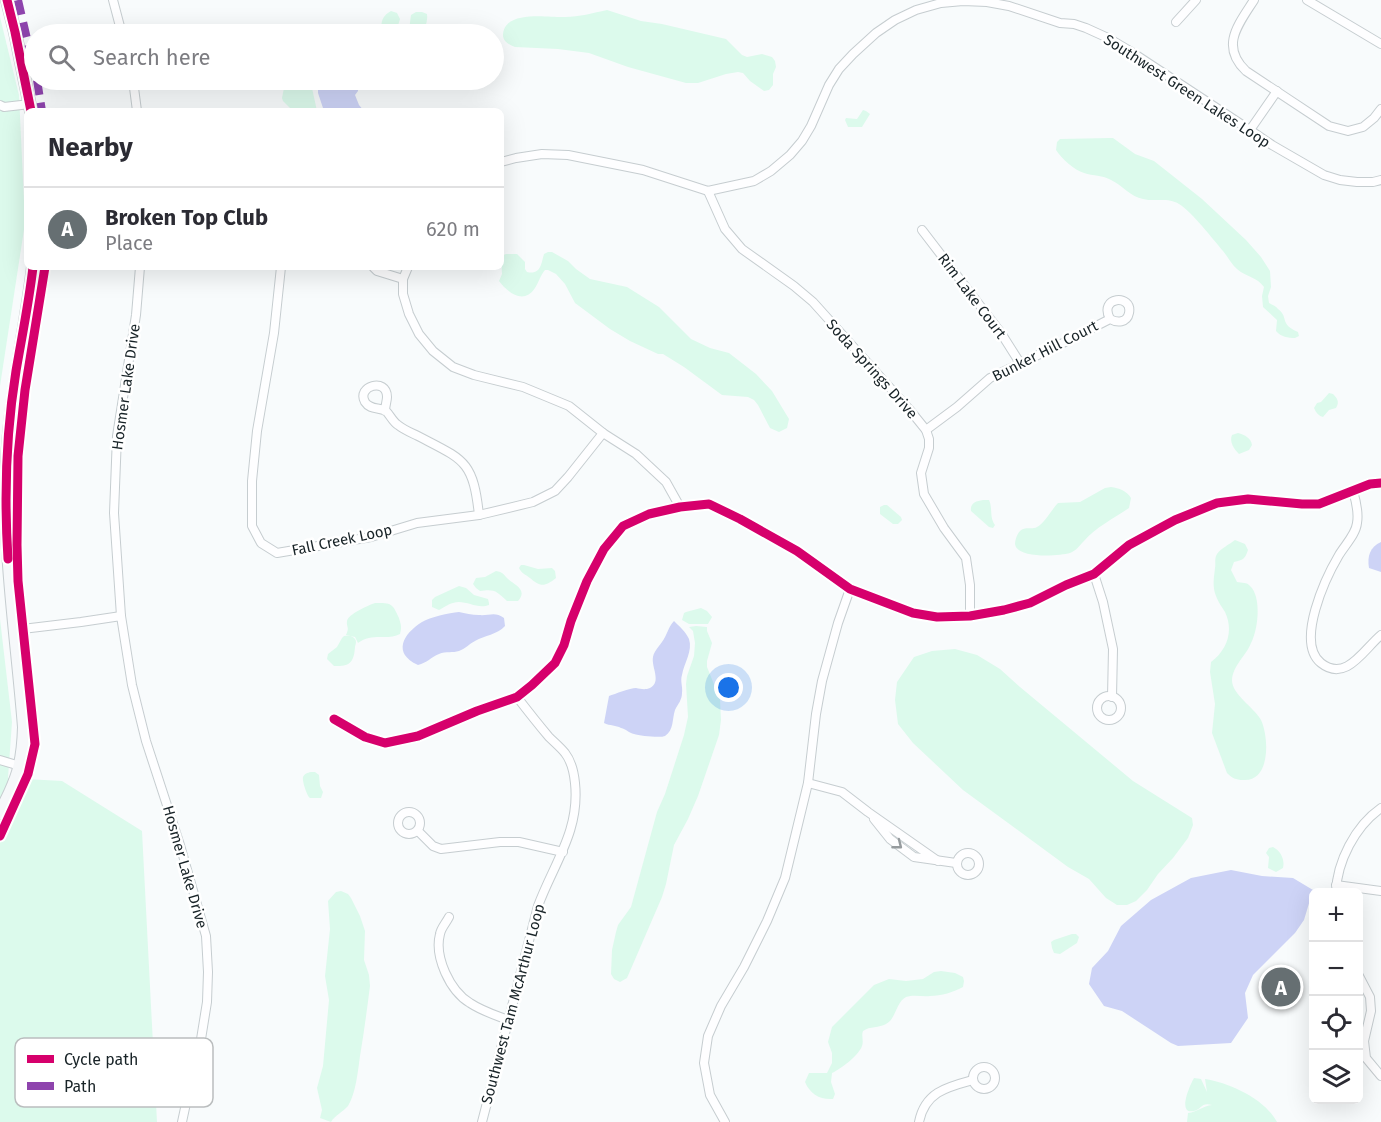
<!DOCTYPE html>
<html lang="en">
<head>
<meta charset="utf-8">
<style>
  body { margin:0; font-family:"Fira Sans",sans-serif; background:#f2f2f3; color:#2b2b33 }
  .controls { position:absolute; right:18px; bottom:18px; display:grid; overflow:hidden; border-radius:9px; box-shadow:0 6px 24px #0002 }
  .controls button { width:54px; height:54px; display:grid; place-items:center; padding:0; border:0; border-bottom:2px solid #e1e1e2; background:#fff; color:#2b2b33; font:30px sans-serif }
  .you { position:absolute; left:729px; top:688px; width:21px; height:21px; margin:-15px; border:4px solid #fff; border-radius:50%; background:#1a73e8; box-shadow:0 0 0 9px #1a73e833 }
  .badge { display:grid; place-items:center; width:39px; height:39px; border-radius:50%; background:#666f72; color:#fff; font-size:20px; font-weight:700 }
  .pin { position:absolute; translate:-50% -50%; border:3px solid #fff; box-shadow:0 2px 6px #0006 }
  .list { margin:0; padding:0; list-style:none }
  h2 { display:flex; justify-content:space-between; align-items:center; height:78px; margin:0; padding:0 24px; font-size:26px }
  h2 small { font-size:20px; font-weight:400; color:#7c7c81 }
  .list li { display:grid; grid-template-columns:39px 1fr auto; gap:18px; align-items:center; box-sizing:border-box; height:84px; padding:0 24px; border-top:2px solid #e1e1e2 }
  .list b { display:block; font-size:22px; white-space:nowrap }
  .list p { margin:0; font-size:20px; white-space:nowrap; color:#7c7c81 }
  .list em { font-size:20px; font-style:normal; color:#7c7c81 }
  .icon { flex:none; width:33px; height:33px; fill:none; stroke:currentColor; stroke-width:2; stroke-linecap:round; stroke-linejoin:round }
  .map { position:relative; flex:none; width:1381px; height:1122px; overflow:hidden }
  .search { position:absolute; background:#fff; box-shadow:0 6px 24px #0002; left:24px; top:24px; width:480px; height:66px; display:flex; align-items:center; gap:15px; box-sizing:border-box; padding:0 21px; border-radius:33px; color:#7c7c81; font-size:22px }
  .panel { position:absolute; background:#fff; box-shadow:0 6px 24px #0002; left:24px; top:108px; width:480px; height:162px; border-radius:9px }
  .map>svg:first-child { display:block }
  .green { fill:#dcfaec }
  .water { fill:#cdd3f6 }
  .lines { fill:none; stroke-linecap:round; stroke-linejoin:round }
  .street-casing { stroke:#c6cdd0; stroke-width:10 }
  .secondary-casing { stroke:#c6cdd0; stroke-width:14 }
  .street { stroke:#fefeff; stroke-width:8 }
  .secondary { stroke:#f6f8fa; stroke-width:12 }
  .quiet { stroke:#8e44ad; stroke-width:8; stroke-dasharray:15 8; stroke-linecap:butt }
  .cycleway-casing { stroke:#fff; stroke-width:13 }
  .cycleway { stroke:#d6006c; stroke-width:9 }
  .oneway { stroke:#969b9e }
  .labels { text-anchor:middle; dominant-baseline:central; stroke-width:5; stroke-linejoin:round; paint-order:stroke }
  .street-label { font-size:15px; fill:#182327; stroke:#fff }
  .key { fill:#fff; stroke:#babdbe; stroke-width:1.5 }
  .key-label { font-size:16px; fill:#182327 }
</style>
</head>
<body>
<div class="map">
<svg width="1381" height="1122" viewBox="0 0 1381 1122">
  <rect width="100%" height="100%" fill="#f8fbfc"/>
  <g class="green">
    <path d="M607,10L641,21L662,24L726,39L742,55L747,57L762,54L772,57L775,61L776,67L773,74V85L769,90L764,91L750,81L743,73L738,72L726,74L698,83H686L628,67L589,53L558,49L515,47C510,45 503,42 503,35C504,9 550,18 565,17C579,17 593,13 607,10Z"/>
    <path d="M391,11L397,13L400,19C397,29 394,40 382,30C380,22 383,15 391,11Z"/>
    <path d="M416,12H422L427,14C428,20 425,30 421,34H412L409,30L411,15Z"/>
    <polygon points="0,17 19,95 25,223 0,386"/>
    <polygon points="282,80 312,80 312,88 317,111 291,109 283,101 282,98 284,88"/>
    <polygon points="863,110 866,111 870,114 862,127 848,127 845,120 846,118 857,119"/>
    <path d="M1109,138H1113L1135,154L1154,161L1202,199L1246,240L1261,257L1270,271L1271,287L1268,296L1269,303C1272,305 1276,306 1278,309C1289,317 1279,324 1298,332L1299,336L1295,338C1288,338 1281,337 1276,331L1277,320L1263,307L1262,296L1264,287C1257,277 1246,277 1237,269C1232,265 1228,257 1223,251C1212,238 1193,213 1179,204C1168,197 1155,202 1143,199C1131,197 1122,185 1111,180C1103,175 1093,176 1084,173C1074,170 1062,159 1056,150L1057,142L1060,139Z"/>
    <path d="M548,252H552L568,261L576,269L590,279L627,287L659,307L691,339L710,348L729,353L756,374L772,391L789,419L787,428L779,432L770,428L758,405L754,400L748,397L722,395L684,367L663,354H658L630,341L610,329L575,303L565,284L556,274L548,270H545C540,276 539,282 535,288C524,305 508,293 499,281L502,274L501,256L506,254H517L525,262V269L527,272C541,275 541,264 544,254Z"/>
    <path d="M1329,393L1333,394C1337,398 1340,402 1336,408L1329,410L1323,417C1319,416 1316,413 1314,408L1317,403L1321,402Z"/>
    <path d="M1238,433C1245,435 1251,438 1252,445L1249,450L1239,454C1234,449 1229,442 1232,435Z"/>
    <path d="M1111,487C1119,488 1127,491 1131,498L1129,508C1113,519 1096,527 1084,541C1080,545 1076,551 1070,553C1059,556 1017,559 1015,544C1015,540 1017,534 1020,531C1025,526 1032,530 1037,527C1044,524 1052,509 1058,503L1080,502L1105,488Z"/>
    <path d="M983,500H989C993,508 989,517 995,525L993,528L989,527L971,511C970,503 976,501 983,500Z"/>
    <polygon points="884,505 887,505 901,517 902,520 898,524 893,524 880,514 880,507"/>
    <path d="M1235,540L1245,544L1248,550C1245,559 1243,560 1234,562L1231,570L1237,582C1242,583 1247,582 1250,586C1262,597 1258,630 1251,643C1246,656 1233,665 1232,680C1232,695 1254,707 1261,720C1269,737 1271,782 1243,780C1236,780 1232,778 1227,773L1212,733L1215,704L1210,672L1211,662C1227,650 1234,631 1225,612C1222,607 1218,602 1216,596C1212,586 1214,578 1215,568C1216,563 1214,559 1217,554C1220,549 1230,544 1235,540Z"/>
    <path d="M521,565H524L538,569L552,568L555,571L556,578C545,587 540,587 530,578C525,574 522,574 519,568Z"/>
    <path d="M496,571C503,572 503,574 508,579C515,585 528,590 518,601H507C496,591 495,589 480,591L476,588L473,584L476,578L485,577Z"/>
    <path d="M459,586L466,588L474,595L488,599L489,603V605C477,610 465,599 453,603C448,604 443,608 439,610L432,607V600L435,597Z"/>
    <path d="M375,603C392,603 392,603 399,618C401,625 402,627 400,634C388,641 372,632 358,643L355,637L346,635C350,627 346,627 347,621C348,614 369,605 375,603Z"/>
    <polygon points="701,608 707,611 712,617 708,624 689,624 682,620 684,613 686,612"/>
    <polygon points="0,619 12,722 8,778 62,781 142,831 157,1122 0,1122"/>
    <polygon points="696,626 707,627 707,631 712,643 707,661 707,667 720,699 721,720 719,735 698,796 688,819 674,845 666,884 662,897 627,978 620,982 614,979 611,974 612,950 616,932 618,925 631,907 657,812 665,794 684,735 688,717 686,684 687,676 694,656 695,643 693,631 689,627"/>
    <path d="M344,636C348,636 351,635 354,638C357,641 356,643 355,647C354,662 350,667 334,666L327,659L328,654L337,647L342,638Z"/>
    <polygon points="955,649 977,655 1000,669 1020,687 1133,781 1192,818 1193,825 1188,838 1173,858 1158,874 1147,890 1136,901 1127,905 1117,905 1106,898 1089,879 1068,867 963,790 913,743 898,724 895,700 897,682 914,657 932,651"/>
    <path d="M311,772H315L319,775L320,786L323,792L321,798H310C307,796 302,781 303,777C305,773 307,773 311,772Z"/>
    <path d="M1273,847C1281,851 1285,860 1283,868L1276,872L1268,868L1269,857L1266,853L1269,848Z"/>
    <path d="M341,891L348,894L351,898L360,916L365,931L364,960L369,975L370,986C367,1009 364,1033 360,1056C358,1070 356,1093 348,1106C343,1112 335,1115 331,1122L320,1118L322,1110L317,1088L323,1066L329,1000L325,976L330,929L328,901L336,892Z"/>
    <polygon points="1072,934 1076,934 1079,937 1077,943 1060,954 1054,953 1052,948 1051,942 1054,940"/>
    <path d="M941,971L955,973L963,977L964,981L963,987C954,992 941,996 930,996C922,997 914,994 906,997C896,1002 896,1019 886,1024C879,1028 870,1026 863,1031C861,1036 864,1040 862,1046C859,1055 841,1069 832,1073L831,1082L835,1094L833,1099C820,1100 810,1094 805,1082L809,1073H827L832,1063V1053L828,1042L832,1027L874,985L889,979L906,981L923,979L934,972Z"/>
    <path d="M1194,1078L1201,1079L1207,1092L1205,1079C1230,1083 1265,1099 1277,1122H1187L1188,1113C1197,1112 1203,1106 1212,1105C1201,1102 1202,1109 1194,1111C1176,1115 1191,1083 1194,1078Z"/>
  </g>
  <g class="water">
    <polygon points="317,80 358,80 358,91 355,95 359,105 364,111 324,111 318,93 318,83"/>
    <path d="M1381,542V572L1369,568C1367,556 1370,547 1381,542Z"/>
    <path d="M459,612C465,613 472,615 479,615C489,616 495,611 504,618L505,626C497,635 485,635 475,641C469,644 465,649 459,651C453,653 446,651 439,654C431,657 427,663 418,665C392,653 403,634 422,622C430,617 449,613 459,612Z"/>
    <path d="M674,621C679,626 686,632 689,639C693,651 684,663 682,675C680,681 683,687 682,693C682,700 678,704 675,710C672,719 674,730 665,736C661,738 640,736 634,734C629,733 626,729 621,728C616,725 610,726 604,723L609,696C615,694 630,688 636,688C641,689 645,690 650,688C662,682 651,667 653,657C654,650 662,644 665,637C668,632 669,626 674,621Z"/>
    <polygon points="1231,870 1262,876 1293,878 1313,890 1304,920 1295,933 1253,975 1245,993 1248,1018 1231,1043 1178,1046 1171,1043 1122,1011 1104,1006 1089,984 1092,968 1108,951 1121,926 1151,900 1191,878"/>
  </g>
  <g class="lines">
    <defs>
      <g id="street">
        <polyline points="113,0 122,34"/>
        <path d="M1254,0C1238,25 1220,46 1246,71L1329,126L1348,131L1363,127L1374,118L1381,109"/>
        <polyline points="1307,0 1381,44"/>
        <polyline points="1176,22 1196,0"/>
        <polyline points="133,80 137,111"/>
        <polyline points="0,105 4,107 30,104"/>
        <polyline points="1250,130 1277,91"/>
        <polyline points="501,162 516,158 542,154 568,155 643,170 708,191 754,181 771,171 790,155 802,141 811,126 829,85 839,69 853,54 876,33 895,20 916,10 941,3 963,1 987,2 1009,6 1060,23 1074,24 1086,28 1108,38 1130,51 1250,130 1272,145 1324,175 1340,180 1357,182 1373,182 1381,180"/>
        <polyline points="708,191 725,229 742,249 794,286 813,302 909,409 926,430 929,439 929,448 921,473 924,494 944,528 966,558 970,585 970,616"/>
        <polyline points="922,230 1001,333 1020,363"/>
        <polyline points="281,267 274,333 257,431 252,481 252,526 261,543 277,553 371,537 417,523 479,515 533,502 555,491 568,477 603,433"/>
        <polyline points="373,267 377,271 403,279"/>
        <polyline points="408,267 403,279 403,294 409,314 419,334 433,351 453,367 474,375 523,387 569,406 603,433 636,454 666,482 680,507"/>
        <path d="M385,411C385,406 387,401 387,397C387,377 356,386 365,402C370,410 379,407 386,411C390,415 393,422 398,425C404,430 412,433 418,436C464,460 473,460 479,515"/>
        <path d="M926,430L957,407L990,378L1061,344L1110,319C1098,296 1133,294 1129,313C1127,323 1117,323 1110,319"/>
        <path d="M1353,491C1356,501 1359,512 1357,523C1356,534 1345,545 1339,555C1326,577 1295,642 1321,663C1346,683 1364,649 1381,635"/>
        <polyline points="1094,574 1103,602 1113,649 1112,697"/>
        <polyline points="121,616 114,513 117,436 136,315 140,267"/>
        <polyline points="14,630 81,622 121,616 132,685 146,741 180,845 206,936 208,972 207,1002 197,1064 188,1094 182,1122"/>
        <circle cx="1109" cy="708" r="12"/>
        <polyline points="334,719 365,737 385,743 418,736 477,711 517,697 532,685 555,663 564,645 571,621 587,581 604,549 623,526 649,514 680,507 709,504 740,519 797,551 850,589 913,613 937,617 970,616 1004,610 1030,603 1066,585 1094,574 1129,545 1175,520 1217,503 1248,499 1302,504 1319,504 1370,484 1381,483"/>
        <polyline points="0,760 20,766"/>
        <polyline points="808,783 842,792 868,812 938,861"/>
        <circle cx="409" cy="823" r="11"/>
        <polyline points="874,819 890,839 914,857 956,863"/>
        <polyline points="418,831 433,846 441,849 500,842 519,842 563,852"/>
        <circle cx="968" cy="864" r="11"/>
        <polyline points="1336,885 1381,891"/>
        <path d="M1336,892C1337,862 1355,826 1381,808"/>
        <path d="M449,917C446,923 441,928 440,934C434,957 450,991 470,1003C482,1011 495,1015 508,1020"/>
        <polyline points="1358,974 1370,997 1371,1011 1364,1041 1366,1058 1381,1076"/>
        <circle cx="984" cy="1078" r="11"/>
        <path d="M482,1122L538,906C554,863 580,831 575,783C574,773 572,762 565,753C560,747 554,742 549,737C538,724 527,710 517,697"/>
        <polyline points="725,1122 710,1095 704,1063 708,1036 721,1006 744,967 767,921 785,878 808,783 816,714 822,681 838,623 850,589"/>
        <path d="M919,1122C925,1092 947,1087 973,1080"/>
      </g>
      <g id="secondary">
        <polyline points="7,0 15,32 31,111"/>
        <path d="M0,813C17,780 23,765 24,727C17,638 3,552 7,462C10,396 25,332 33,267"/>
      </g>
    </defs>
    <use href="#street" class="street-casing"/>
    <use href="#secondary" class="secondary-casing"/>
    <use href="#street" class="street"/>
    <use href="#secondary" class="secondary"/>
    <g class="quiet">
      <polyline points="18,0 34,69"/>
      <polyline points="37,80 42,111"/>
    </g>
    <defs>
      <g id="cycleway">
        <polyline points="7,0 15,32 31,111"/>
        <path d="M8,559C4,497 6,433 16,371C22,336 29,302 33,267"/>
        <polyline points="334,719 365,737 385,743 418,736 477,711 517,697 532,685 555,663 564,645 571,621 587,581 604,549 623,526 649,514 680,507 709,504 740,519 797,551 850,589 913,613 937,617 970,616 1004,610 1030,603 1066,585 1094,574 1129,545 1175,520 1217,503 1248,499 1302,504 1319,504 1370,484 1381,483"/>
        <polyline points="0,836 28,774 35,744 18,581 17,545 18,456 25,390 45,267"/>
      </g>
    </defs>
    <use href="#cycleway" class="cycleway-casing"/>
    <use href="#cycleway" class="cycleway"/>
  </g>
  <defs><path id="oneway-chevron" d="M-2-3.5L2.5 0L-2 3.5" fill="none" stroke-width="1.6" stroke-linecap="round" stroke-linejoin="round" transform="scale(1.5)"/></defs>
  <use class="oneway" href="#oneway-chevron" transform="translate(898 845) rotate(38)"/>
  <g class="labels">
    <g class="street-label">
      <text transform="translate(1187 91) rotate(33)">Southwest Green Lakes Loop</text>
      <text transform="translate(972 296) rotate(53)">Rim Lake Court</text>
      <text transform="translate(1045 351) rotate(-27)">Bunker Hill Court</text>
      <text transform="translate(872 369) rotate(48)">Soda Springs Drive</text>
      <text transform="translate(126 387) rotate(-82)">Hosmer Lake Drive</text>
      <text transform="translate(342 540) rotate(-12)">Fall Creek Loop</text>
      <text transform="translate(185 867) rotate(74)">Hosmer Lake Drive</text>
      <text transform="translate(513 1004) rotate(-75)">Southwest Tam McArthur Loop</text>
    </g>
  </g>
  <rect x="15" y="1038" width="198" height="69" rx="9" class="key"/>
  <rect x="27" y="1055" width="27" height="8" fill="#d6006c"/>
  <rect x="27" y="1082" width="27" height="8" fill="#8e44ad"/>
  <g class="key-label">
    <text x="64" y="1065">Cycle path</text>
    <text x="64" y="1092">Path</text>
  </g>
</svg>
<div class="controls">
<button>+</button>
<button>−</button>
<button><svg class="icon" aria-label="locate" viewBox="0 0 24 24"><circle cx="12" cy="12" r="6"/><path d="M12 2v4M12 18v4M2 12h4M18 12h4"/></svg></button>
<button><svg class="icon" aria-label="layers" viewBox="0 0 24 24"><path d="M12 4l9 5-9 5-9-5zM3 14l9 5 9-5"/></svg></button>
</div>
<div class="you"></div>
<div class="pin badge" style="left:1281px;top:987px">A</div>
<div class="search"><svg class="icon" aria-label="search" viewBox="0 0 24 24"><circle cx="10" cy="10" r="6"/><path d="M15 15l6 6"/></svg>Search here</div>
<section class="panel">
<h2>Nearby<small></small></h2>
<ul class="list">
<li><span class="badge">A</span><div><b>Broken Top Club</b><p>Place</p></div><em>620 m</em></li>
</ul>
</section>
</div>
</body>
</html>
